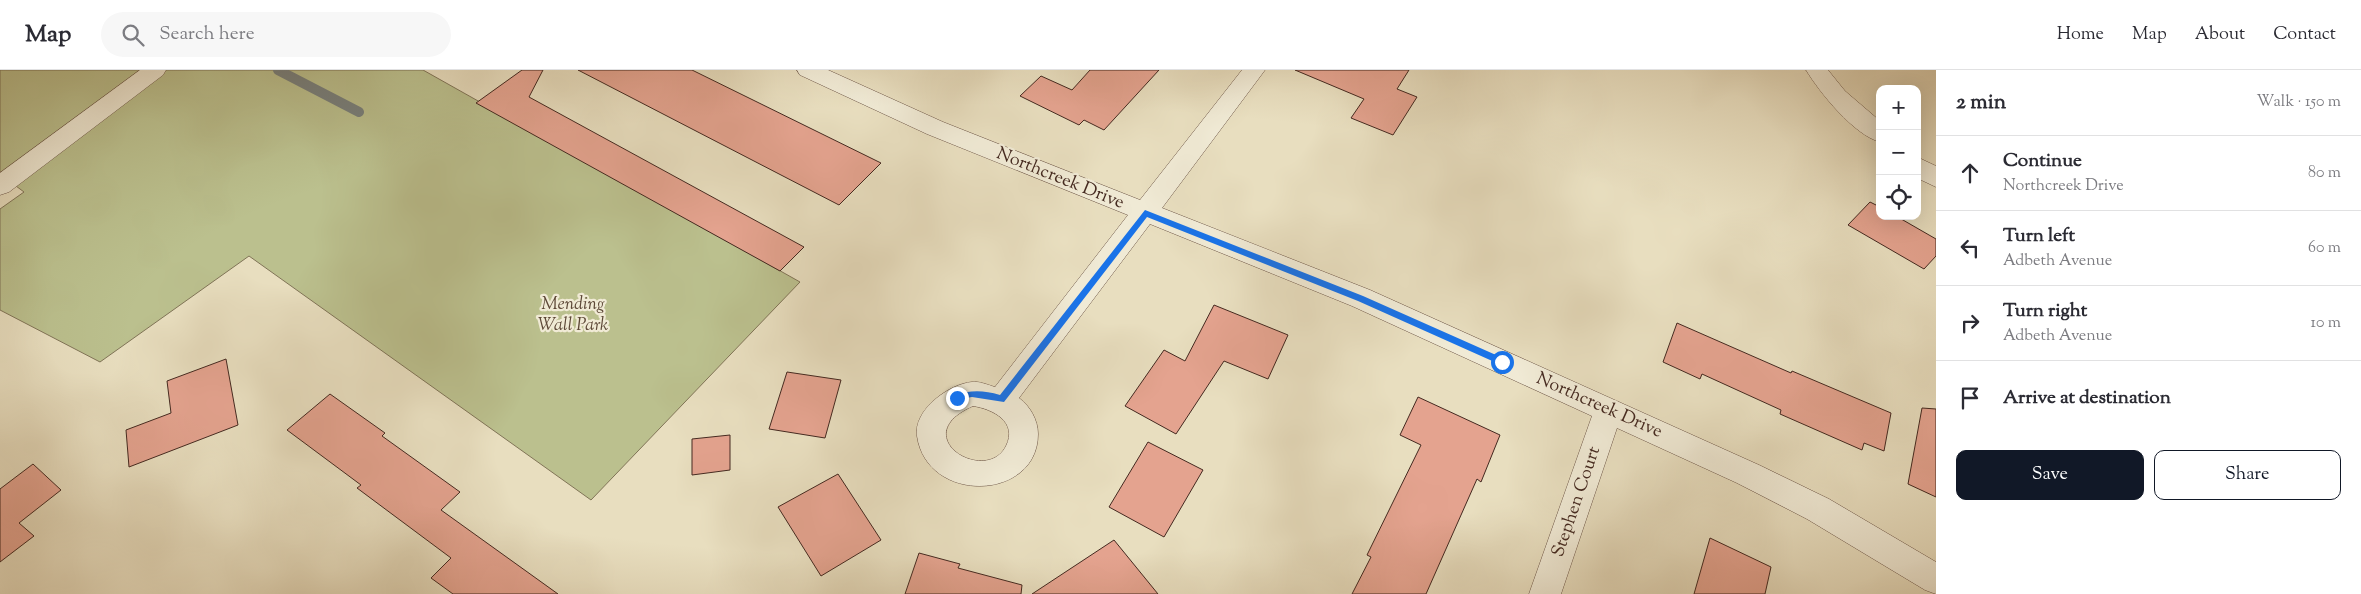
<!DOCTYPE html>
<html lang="en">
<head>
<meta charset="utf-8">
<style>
  body { margin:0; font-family:"Sorts Mill Goudy",serif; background:#f7f7f7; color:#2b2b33 }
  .controls { position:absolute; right:15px; top:15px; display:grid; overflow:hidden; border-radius:10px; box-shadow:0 5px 20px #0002 }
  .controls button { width:45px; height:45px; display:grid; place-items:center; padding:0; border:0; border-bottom:1px solid #e1e1e2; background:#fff; color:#2b2b33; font:25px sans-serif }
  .stop { position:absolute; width:15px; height:15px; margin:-11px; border:4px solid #1a73e8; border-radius:50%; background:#fff }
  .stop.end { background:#1a73e8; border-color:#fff; box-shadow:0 1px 5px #0008 }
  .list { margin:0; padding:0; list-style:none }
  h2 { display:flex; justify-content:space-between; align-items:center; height:65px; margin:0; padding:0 20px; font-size:21px }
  h2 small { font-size:16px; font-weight:400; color:#7c7c81 }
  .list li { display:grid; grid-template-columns:32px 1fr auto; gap:15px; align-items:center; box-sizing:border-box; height:75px; padding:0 20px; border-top:1px solid #e1e1e2 }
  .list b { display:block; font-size:19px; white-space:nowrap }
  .list p { margin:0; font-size:16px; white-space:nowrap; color:#7c7c81 }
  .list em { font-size:16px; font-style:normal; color:#7c7c81 }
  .actions { display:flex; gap:10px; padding:15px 20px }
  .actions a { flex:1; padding:11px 0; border:1px solid #111827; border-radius:10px; text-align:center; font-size:18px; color:#111827 }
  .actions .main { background:#111827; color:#fff }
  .icon { flex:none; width:28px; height:28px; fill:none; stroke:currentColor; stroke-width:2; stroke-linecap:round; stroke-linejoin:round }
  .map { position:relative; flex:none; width:1936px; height:524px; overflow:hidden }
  header { display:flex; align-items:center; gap:30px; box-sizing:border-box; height:70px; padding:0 25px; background:#fff; border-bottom:1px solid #e1e1e2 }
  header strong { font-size:24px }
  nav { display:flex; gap:28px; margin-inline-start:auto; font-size:18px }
  .search { width:350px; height:45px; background:#f7f7f7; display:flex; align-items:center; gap:12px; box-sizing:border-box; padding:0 18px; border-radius:28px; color:#7c7c81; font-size:19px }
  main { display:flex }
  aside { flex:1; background:#fff }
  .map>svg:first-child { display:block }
  .green { fill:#bbc08e; stroke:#807457 }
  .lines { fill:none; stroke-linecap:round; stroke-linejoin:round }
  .stream { stroke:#78807d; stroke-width:10 }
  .building { fill:#e4a38f; stroke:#442920 }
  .minor-casing { stroke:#6d5648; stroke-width:1 }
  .minor { fill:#f0ead5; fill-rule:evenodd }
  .route { fill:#1a73e8 }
  .labels { text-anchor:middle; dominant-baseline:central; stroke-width:4.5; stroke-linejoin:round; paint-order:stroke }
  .street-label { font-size:18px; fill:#442920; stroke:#f0ead5 }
  .park-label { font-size:18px; font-style:italic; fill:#5c4736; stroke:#f0ead5 }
</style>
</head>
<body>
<header>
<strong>Map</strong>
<div class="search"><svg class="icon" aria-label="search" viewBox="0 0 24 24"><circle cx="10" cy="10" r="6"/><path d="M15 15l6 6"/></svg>Search here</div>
<nav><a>Home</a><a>Map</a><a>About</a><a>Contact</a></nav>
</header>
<main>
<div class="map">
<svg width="1936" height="524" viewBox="0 0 1936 524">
  <rect width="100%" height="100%" fill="#e8debf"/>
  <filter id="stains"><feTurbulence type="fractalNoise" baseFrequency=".004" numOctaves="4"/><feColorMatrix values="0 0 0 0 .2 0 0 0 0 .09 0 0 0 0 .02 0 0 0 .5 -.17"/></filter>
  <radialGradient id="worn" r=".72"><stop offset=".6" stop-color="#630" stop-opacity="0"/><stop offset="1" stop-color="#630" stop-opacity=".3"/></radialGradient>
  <polygon class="green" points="0,0 423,0 800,212 591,430 249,186 100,292 0,240 0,139 24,122 0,104"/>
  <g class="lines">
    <polyline class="stream" points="278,0 359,42"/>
  </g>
  <g class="building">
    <polygon points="522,0 543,0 529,27 804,177 780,201 476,33"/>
    <polygon points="578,0 692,0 881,93 839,135"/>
    <polygon points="1090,0 1159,0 1104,60 1084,50 1079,55 1020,26 1041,6 1072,20"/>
    <polygon points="1295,0 1409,0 1397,19 1417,27 1393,65 1351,48 1364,29"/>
    <polygon points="1870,132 1880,137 1880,146 1896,146 1936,169 1936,186 1924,199 1848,155"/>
    <polygon points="1214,235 1288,265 1268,309 1224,291 1176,364 1125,336 1164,280 1185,291"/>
    <polygon points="1677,253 1791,303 1792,301 1891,343 1884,381 1864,373 1862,380 1780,344 1781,340 1702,304 1700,309 1663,292"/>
    <polygon points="226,289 238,355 129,397 126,360 171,343 167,311"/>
    <polygon points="787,302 841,310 825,368 769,359"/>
    <polygon points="330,324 385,363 382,366 460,422 441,440 558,524 453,524 431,508 451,488 357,418 361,415 287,360"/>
    <polygon points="1418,327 1500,365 1481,412 1477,409 1426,524 1352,524 1371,487 1367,485 1421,375 1400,365"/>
    <polygon points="1922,338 1936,339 1936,427 1908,414"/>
    <polygon points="730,365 730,400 692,405 692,369"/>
    <polygon points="1148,372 1203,400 1164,467 1109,437"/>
    <polygon points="33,394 61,420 19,453 34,466 0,492 0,419"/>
    <polygon points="838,404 881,470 821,506 778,437"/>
    <polygon points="1710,468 1771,497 1765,524 1694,524"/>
    <polygon points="1114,470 1158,524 1032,524"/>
    <polygon points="919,483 960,494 958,498 1022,515 1021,524 905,524"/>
  </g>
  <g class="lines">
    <defs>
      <g id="minor">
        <polygon points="140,0 166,0 163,5 9,122 0,125 0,103"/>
        <path d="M797,0H828L943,52L1140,130L1242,0H1265L1162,138L1370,220L1759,395L1829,429L1936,492V524L1925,520L1807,449L1737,413L1617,358L1561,524H1529L1592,346L1352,236L1150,154L1019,328C1030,336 1038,350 1038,364C1038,431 927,435 917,366C913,340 949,314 972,312C979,311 988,315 995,317L1128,145L927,64L800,5ZM973,336C993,339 1018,352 1006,376C986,416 904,366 973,336Z"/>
        <path d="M1806,0H1828L1845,21L1880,51V72C1854,65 1820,23 1806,0Z"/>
        <polygon points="1917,87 1936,96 1936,117 1917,108"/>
      </g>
    </defs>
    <use href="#minor" class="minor-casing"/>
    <use href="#minor" class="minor"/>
  </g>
  <path class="route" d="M1145,140L1363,226L1505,289L1506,292L1502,295L1499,294L1358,231L1147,147L1004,332L972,327L954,330V325C971,320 983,320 1000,325Z"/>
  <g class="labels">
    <g class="street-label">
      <text transform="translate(1060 109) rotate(22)">Northcreek Drive</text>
      <text transform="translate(1599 336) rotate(24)">Northcreek Drive</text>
      <text transform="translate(1577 432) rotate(-71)">Stephen Court</text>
    </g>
    <g class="park-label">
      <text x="573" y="235">Mending<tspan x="573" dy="21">Wall Park</tspan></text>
    </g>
  </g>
  <rect width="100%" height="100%" filter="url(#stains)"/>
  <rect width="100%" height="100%" fill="url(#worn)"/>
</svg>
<div class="controls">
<button>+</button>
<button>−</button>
<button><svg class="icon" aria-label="locate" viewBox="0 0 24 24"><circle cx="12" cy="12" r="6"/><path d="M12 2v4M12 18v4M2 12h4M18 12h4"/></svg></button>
</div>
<div class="stop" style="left:1502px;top:292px"></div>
<div class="stop end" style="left:957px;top:328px"></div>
</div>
<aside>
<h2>2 min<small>Walk · 150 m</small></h2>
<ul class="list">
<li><svg class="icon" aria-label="ahead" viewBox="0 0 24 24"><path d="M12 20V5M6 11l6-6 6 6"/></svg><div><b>Continue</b><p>Northcreek Drive</p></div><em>80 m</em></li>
<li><svg class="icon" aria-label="left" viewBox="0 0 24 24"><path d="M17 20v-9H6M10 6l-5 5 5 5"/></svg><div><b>Turn left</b><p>Adbeth Avenue</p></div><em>60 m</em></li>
<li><svg class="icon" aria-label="right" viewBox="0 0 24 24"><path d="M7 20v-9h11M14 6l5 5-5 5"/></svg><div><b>Turn right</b><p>Adbeth Avenue</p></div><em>10 m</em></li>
<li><svg class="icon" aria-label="arrive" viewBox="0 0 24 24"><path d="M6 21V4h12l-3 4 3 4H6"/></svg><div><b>Arrive at destination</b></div></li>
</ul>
<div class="actions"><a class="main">Save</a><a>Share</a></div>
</aside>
</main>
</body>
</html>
